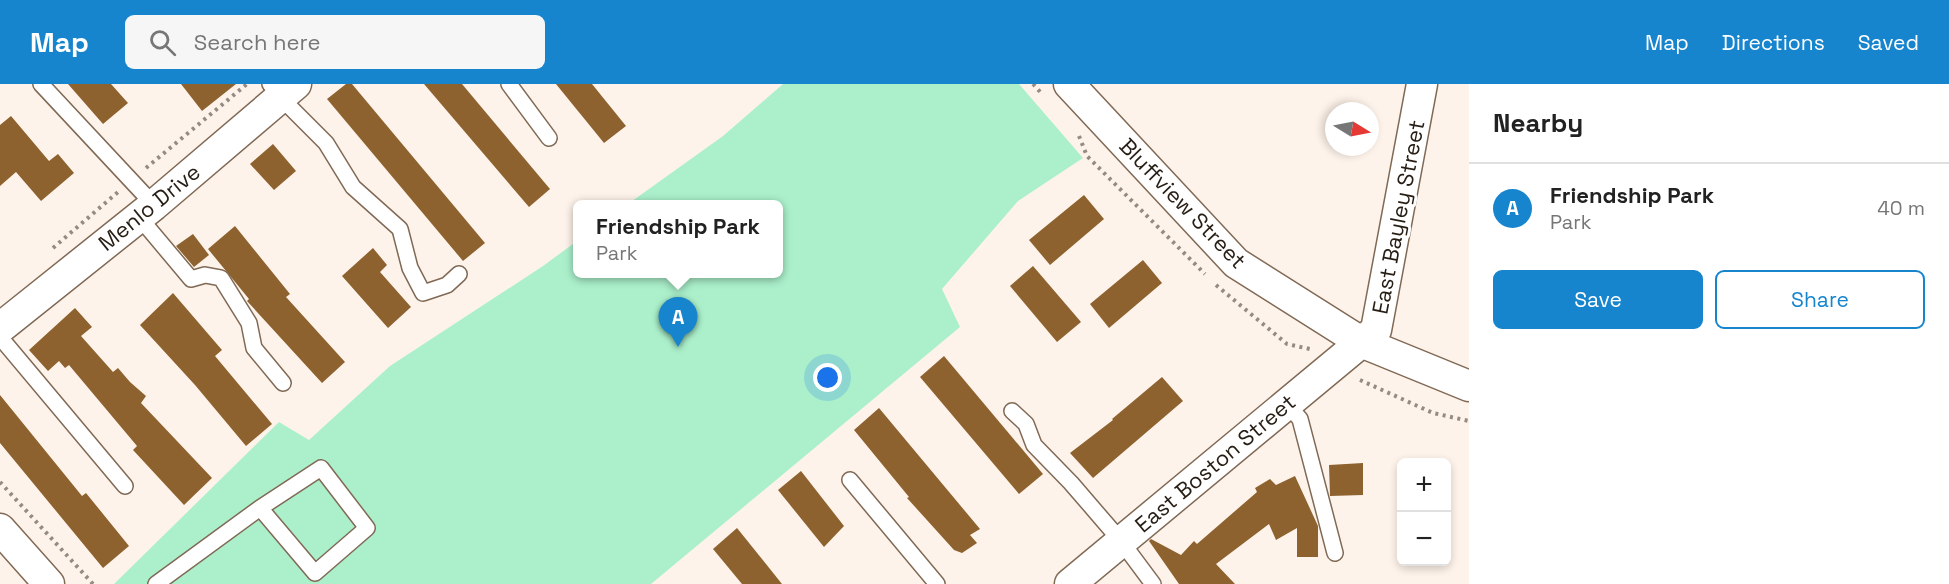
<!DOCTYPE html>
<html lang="en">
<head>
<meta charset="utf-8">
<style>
  body { margin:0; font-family:"Space Grotesk",sans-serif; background:#f6f6f6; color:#222 }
  .controls { position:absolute; right:18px; bottom:18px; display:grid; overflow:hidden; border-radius:9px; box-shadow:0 3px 9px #0003 }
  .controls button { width:54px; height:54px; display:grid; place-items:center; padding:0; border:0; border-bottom:2px solid #e0e0e0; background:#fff; color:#222; font:30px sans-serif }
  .compass { position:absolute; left:1325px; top:18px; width:54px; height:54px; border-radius:50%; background:#fff; box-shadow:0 3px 9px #0003; rotate:100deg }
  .you { position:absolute; left:828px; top:294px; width:21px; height:21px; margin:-15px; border:4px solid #fff; border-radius:50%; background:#1a73e8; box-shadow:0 0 0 9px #1a73e833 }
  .badge { display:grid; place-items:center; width:39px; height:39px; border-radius:50%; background:#1685ce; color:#fff; font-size:20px; font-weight:700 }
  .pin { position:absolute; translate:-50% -50px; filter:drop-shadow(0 2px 3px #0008) }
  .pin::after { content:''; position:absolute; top:32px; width:21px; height:18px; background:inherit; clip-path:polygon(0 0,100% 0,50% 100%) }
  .popup { position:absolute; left:573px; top:116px; width:210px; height:78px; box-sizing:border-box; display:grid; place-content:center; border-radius:9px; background:#fff; filter:drop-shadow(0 2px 4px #0005); font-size:20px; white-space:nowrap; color:#767676 }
  .popup b { font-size:22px; color:#222 }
  .popup::after { content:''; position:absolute; left:50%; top:100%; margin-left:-12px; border:12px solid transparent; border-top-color:#fff }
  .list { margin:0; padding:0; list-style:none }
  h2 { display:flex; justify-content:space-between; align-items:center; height:78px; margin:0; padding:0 24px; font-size:26px }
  h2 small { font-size:20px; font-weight:400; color:#767676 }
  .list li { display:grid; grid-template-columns:39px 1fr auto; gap:18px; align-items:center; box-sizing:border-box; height:90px; padding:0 24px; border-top:2px solid #e0e0e0 }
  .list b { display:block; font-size:22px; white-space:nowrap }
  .list p { margin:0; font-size:20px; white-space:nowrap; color:#767676 }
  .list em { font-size:20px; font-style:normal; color:#767676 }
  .actions { display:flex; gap:12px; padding:18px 24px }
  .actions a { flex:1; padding:14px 0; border:2px solid #1685ce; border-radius:9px; text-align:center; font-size:21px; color:#1685ce }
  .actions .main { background:#1685ce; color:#fff }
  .icon { flex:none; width:33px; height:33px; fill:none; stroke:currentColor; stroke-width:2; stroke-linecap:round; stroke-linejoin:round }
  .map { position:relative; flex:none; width:1469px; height:500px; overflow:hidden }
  header { display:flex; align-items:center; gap:36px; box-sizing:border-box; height:84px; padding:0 30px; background:#1685ce; color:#fff }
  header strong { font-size:28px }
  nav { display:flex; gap:33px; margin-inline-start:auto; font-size:21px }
  .search { width:420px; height:54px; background:#f6f6f6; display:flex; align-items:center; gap:15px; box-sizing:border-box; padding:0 21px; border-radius:9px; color:#767676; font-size:22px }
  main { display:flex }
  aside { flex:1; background:#fff }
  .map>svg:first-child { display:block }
  .green { fill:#abf0cb }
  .building { fill:#8d622e }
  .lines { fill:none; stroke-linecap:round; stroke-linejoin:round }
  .service-casing { stroke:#806955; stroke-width:18 }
  .minor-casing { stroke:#806955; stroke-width:33 }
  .path { stroke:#958b82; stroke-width:4; stroke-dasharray:3 4.5; stroke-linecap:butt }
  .service { stroke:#fff; stroke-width:15 }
  .minor { stroke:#fff; stroke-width:30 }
  .labels { text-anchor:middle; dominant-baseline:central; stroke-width:6; stroke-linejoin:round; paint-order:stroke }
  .street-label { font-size:22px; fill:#261d14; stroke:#fff }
</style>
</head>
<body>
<header>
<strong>Map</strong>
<div class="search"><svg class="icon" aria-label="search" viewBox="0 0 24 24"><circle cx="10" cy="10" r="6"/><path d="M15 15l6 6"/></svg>Search here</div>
<nav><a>Map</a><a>Directions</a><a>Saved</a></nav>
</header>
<main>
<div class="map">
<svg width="1469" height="500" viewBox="0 0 1469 500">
  <rect width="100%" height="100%" fill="#fef3ea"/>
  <polygon class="green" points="783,0 1019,0 1083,74 1018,117 942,205 960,243 651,500 114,500 279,338 309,356 390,282 543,182 577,157 578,190 778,190 778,121 628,120 723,52"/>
  <g class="building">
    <polygon points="68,0 111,0 128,19 103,40"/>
    <polygon points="181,0 236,0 202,27"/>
    <polygon points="346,0 352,0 485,159 463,177 327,15"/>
    <polygon points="424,0 462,0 550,105 529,123"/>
    <polygon points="556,0 592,0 626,42 604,59"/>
    <polygon points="11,32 49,77 58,70 74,89 41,117 16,88 0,102 0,41"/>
    <polygon points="273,60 296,87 274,106 250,80"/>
    <polygon points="1084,111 1104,135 1050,181 1029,156"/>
    <polygon points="235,142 290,210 286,213 345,278 322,299 247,217 249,215 208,165"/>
    <polygon points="193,150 209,171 194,183 176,162"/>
    <polygon points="373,164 387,181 380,188 411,223 388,244 342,192"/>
    <polygon points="1143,176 1162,199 1109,244 1090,220"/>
    <polygon points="1033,182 1081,238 1057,258 1010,202"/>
    <polygon points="173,209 222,266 215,272 272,340 246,362 195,301 140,241"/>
    <polygon points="75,224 92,243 81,252 113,288 118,284 130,298 146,312 141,319 212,394 184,421 133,366 137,362 69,281 65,284 59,277 48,287 29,266"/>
    <polygon points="944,272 1043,390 1019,410 920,293"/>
    <polygon points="1162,293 1183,317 1093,394 1070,369 1113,336 1112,335"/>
    <polygon points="0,311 82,412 86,409 129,462 103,484 0,359"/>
    <polygon points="879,324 980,445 970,451 977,459 962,469 954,466 907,414 909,413 854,346"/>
    <polygon points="1363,379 1363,411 1330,412 1329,381"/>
    <polygon points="801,387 844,442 824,463 778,406"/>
    <polygon points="1295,392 1318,442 1318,473 1297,473 1297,444 1276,456 1269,440 1216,480 1235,500 1179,500 1149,457 1151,455 1181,471 1194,457 1197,460 1257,408 1255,404 1270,395 1276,401"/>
    <polygon points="737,444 782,500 742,500 713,465"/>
  </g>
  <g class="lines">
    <defs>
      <g id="service">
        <polyline points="41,0 154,121"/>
        <polyline points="270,0 280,13 326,59 353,103 400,145 410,184 423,209 447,201 459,190"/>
        <polyline points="509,0 549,54"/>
        <polyline points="139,133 191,195 205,191 221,194 249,239 254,264 283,299"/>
        <polyline points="0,253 125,402"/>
        <polyline points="1286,319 1300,335 1335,469"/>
        <polyline points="1012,327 1026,340 1034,361 1071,399 1121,457 1153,500"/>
        <polyline points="850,396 937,500"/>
        <polyline points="156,500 260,424 321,384 367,444 315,489 260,424"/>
      </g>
      <g id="minor">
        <polyline points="1069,0 1236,179 1361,258 1469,302"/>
        <polyline points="0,244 154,121 296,0"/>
        <polyline points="0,445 49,500"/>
        <polyline points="1070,500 1376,246 1422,0"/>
      </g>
    </defs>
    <use href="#service" class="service-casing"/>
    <use href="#minor" class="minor-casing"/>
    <g class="path">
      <polyline points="1033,0 1043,11"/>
      <polyline points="1079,52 1087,72 1205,190"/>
      <polyline points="146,84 247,0"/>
      <polyline points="53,164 118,108"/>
      <polyline points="1216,201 1287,260 1310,265"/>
      <polyline points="1360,296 1433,329 1469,337"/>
      <polyline points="0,398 93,500"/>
    </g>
    <use href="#service" class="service"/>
    <use href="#minor" class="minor"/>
  </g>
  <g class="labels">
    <g class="street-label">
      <text transform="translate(1183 119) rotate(46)">Bluffview Street</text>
      <text transform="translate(149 123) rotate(-39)">Menlo Drive</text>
      <text transform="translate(1398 133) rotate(-79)">East Bayley Street</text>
      <text transform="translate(1215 379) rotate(-40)">East Boston Street</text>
    </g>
  </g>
</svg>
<div class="controls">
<button>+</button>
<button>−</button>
</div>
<svg class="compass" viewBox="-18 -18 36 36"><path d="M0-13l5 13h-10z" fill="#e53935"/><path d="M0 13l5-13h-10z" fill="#767676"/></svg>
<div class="you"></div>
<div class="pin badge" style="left:678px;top:263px">A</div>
<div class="popup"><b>Friendship Park</b>Park</div>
</div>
<aside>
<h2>Nearby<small></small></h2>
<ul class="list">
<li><span class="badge">A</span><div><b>Friendship Park</b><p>Park</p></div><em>40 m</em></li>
</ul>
<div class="actions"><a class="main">Save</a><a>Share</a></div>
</aside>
</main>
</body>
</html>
